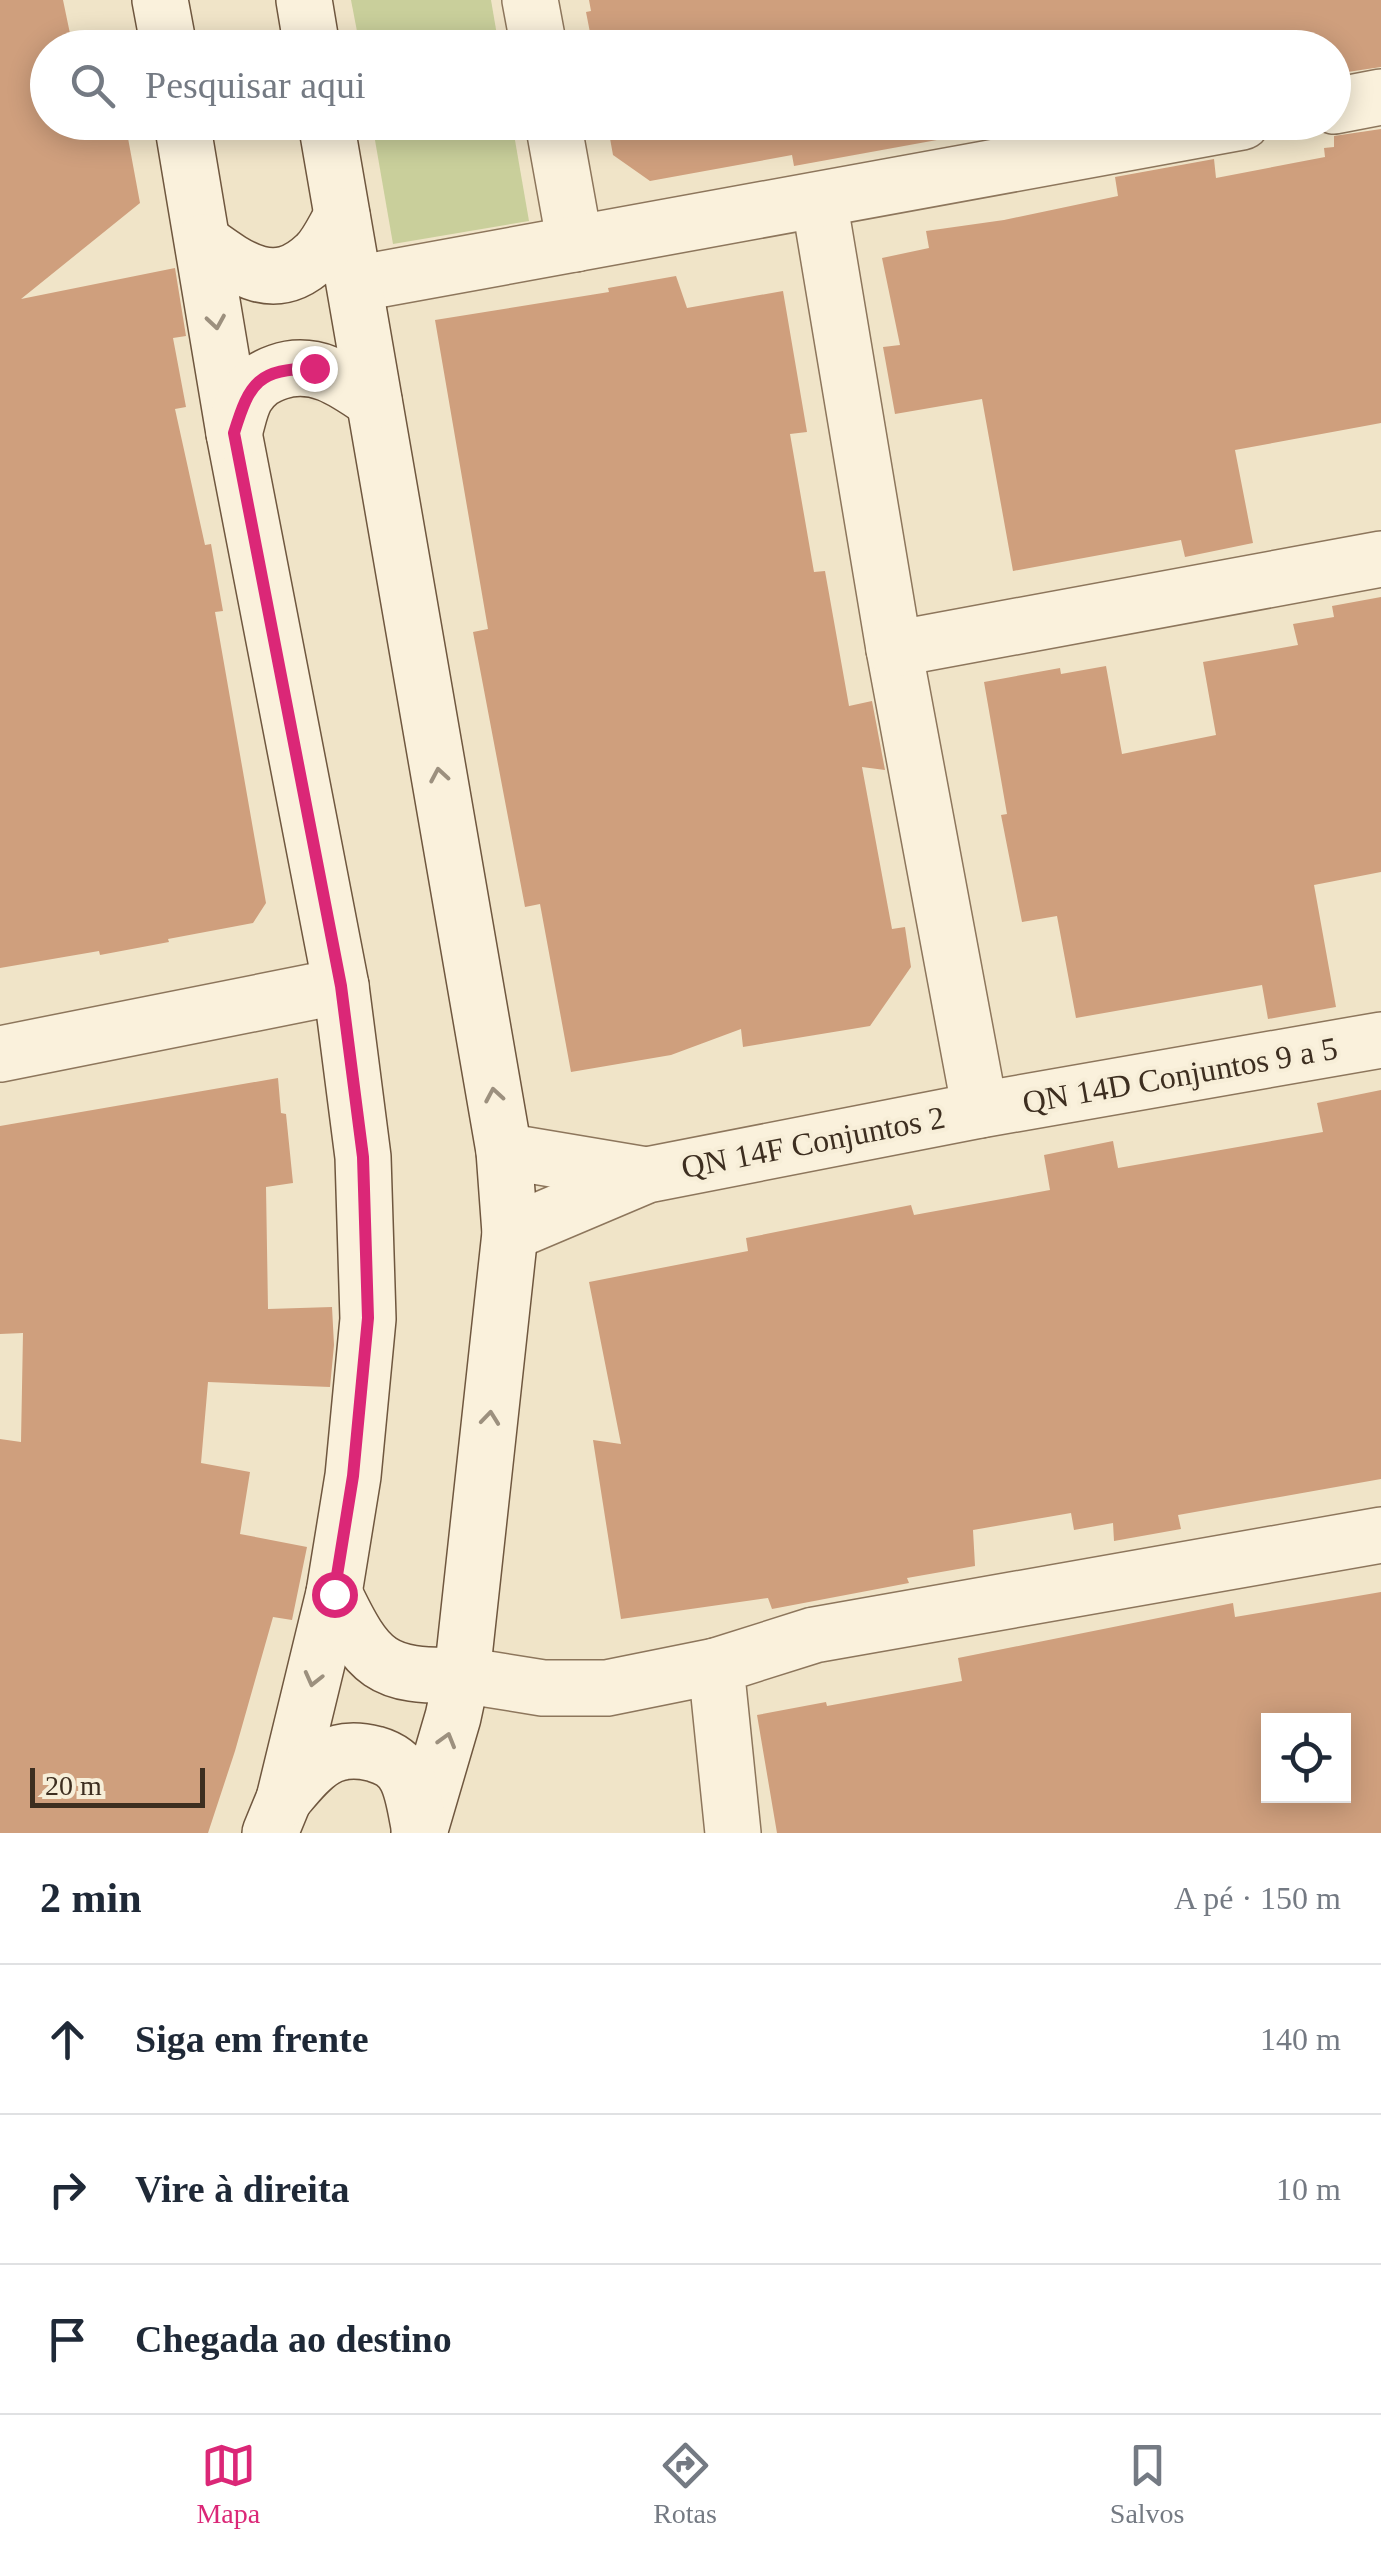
<!DOCTYPE html>
<html lang="pt">
<head>
<meta charset="utf-8">
<style>
  body { margin:0; font-family:"Times New Roman",serif; background:#f2f2f3; color:#1f2937 }
  .controls { position:absolute; right:30px; bottom:30px; display:grid; overflow:hidden; border-radius:0px; box-shadow:0 5px 25px #0003 }
  .controls button { width:90px; height:90px; display:grid; place-items:center; padding:0; border:0; border-bottom:2px solid #e0e1e3; background:#fff; color:#1f2937; font:50px sans-serif }
  .scale { position:absolute; left:30px; bottom:25px; width:175px; box-sizing:border-box; padding-left:10px; border:5px solid #3d2e20; border-top:0; font-size:28px; line-height:35px; white-space:nowrap; color:#3d2e20; -webkit-text-stroke:8px #f7eed8; paint-order:stroke }
  .stop { position:absolute; width:30px; height:30px; margin:-22px; border:8px solid #db2777; border-radius:50%; background:#fff }
  .stop.end { background:#db2777; border-color:#fff; box-shadow:0 2px 10px #0008 }
  .list { margin:0; padding:0; list-style:none }
  h2 { display:flex; justify-content:space-between; align-items:center; height:130px; margin:0; padding:0 40px; font-size:42px }
  h2 small { font-size:32px; font-weight:400; color:#747a83 }
  .list li { display:grid; grid-template-columns:65px 1fr auto; gap:30px; align-items:center; box-sizing:border-box; height:150px; padding:0 40px; border-top:2px solid #e0e1e3 }
  .list b { display:block; font-size:38px; white-space:nowrap }
  .list em { font-size:32px; font-style:normal; color:#747a83 }
  .icon { flex:none; width:55px; height:55px; fill:none; stroke:currentColor; stroke-width:2; stroke-linecap:round; stroke-linejoin:round }
  .map { position:relative; flex:none; width:1381px; height:1833px; overflow:hidden }
  .search { position:absolute; background:#fff; box-shadow:0 5px 25px #0003; left:30px; right:30px; top:30px; height:110px; display:flex; align-items:center; gap:25px; box-sizing:border-box; padding:0 35px; border-radius:55px; color:#747a83; font-size:38px }
  .sheet { height:580px; background:#fff }
  nav { display:flex; justify-content:space-around; align-items:center; box-sizing:border-box; height:140px; border-top:2px solid #e0e1e3; background:#fff; font-size:28px; color:#747a83 }
  nav a { display:grid; justify-items:center; gap:5px }
  nav .on { color:#db2777 }
  .map>svg:first-child { display:block }
  .green { fill:#c9cf9b }
  .building { fill:#cf9f7d; fill-rule:evenodd }
  .lines { fill:none; stroke-linecap:round; stroke-linejoin:round }
  .street-casing { stroke:#8d765c; stroke-width:58 }
  .secondary-casing { stroke:#6f573f; stroke-width:58 }
  .street { stroke:#faf1dc; stroke-width:55 }
  .secondary { stroke:#faf1dc; stroke-width:55 }
  .oneway { stroke:#9c907e }
  .route { stroke:#db2777; stroke-width:12 }
  .labels { text-anchor:middle; dominant-baseline:central; stroke-width:8; stroke-linejoin:round; paint-order:stroke }
  .street-label { font-size:32px; fill:#3d2e20; stroke:#f7eed8 }
</style>
</head>
<body>
<div class="map">
<svg width="1381" height="1833" viewBox="0 0 1381 1833">
  <rect width="100%" height="100%" fill="#f0e4c8"/>
  <g class="green">
    <polygon points="351,0 491,0 499,47 360,47"/>
    <polygon points="372,123 512,123 529,221 393,244"/>
  </g>
  <g class="building">
    <polygon points="0,0 63,0 73,48 48,48 48,122 125,122 140,203 21,299 175,268 186,336 173,338 186,407 175,409 205,545 211,544 223,611 215,612 266,903 253,923 168,939 169,942 100,955 99,951 0,968"/>
    <polygon points="589,0 1381,0 1381,67 1334,74 1334,48 593,48 586,12 591,11"/>
    <polygon points="607,122 1036,122 794,166 792,155 650,181 613,155"/>
    <polygon points="1381,129 1381,423 1235,450 1253,543 1185,557 1181,540 1013,571 982,399 895,414 883,347 900,345 882,258 929,248 926,231 1004,220 1118,196 1115,177 1214,159 1216,178 1325,157 1324,148 1334,147 1334,136"/>
    <polygon points="676,276 687,308 783,291 807,432 790,434 814,572 825,571 849,706 872,701 885,770 862,767 892,929 905,927 911,967 870,1026 743,1047 741,1029 671,1055 571,1072 540,904 525,907 473,632 488,629 435,320 609,292 608,288"/>
    <polygon points="1381,597 1381,872 1314,885 1336,1007 1268,1019 1262,985 1076,1018 1057,916 1022,922 1001,815 1007,814 984,682 1060,668 1061,674 1106,666 1122,754 1216,735 1203,662 1298,645 1293,624 1334,617 1332,606"/>
    <polygon points="278,1078 281,1113 286,1114 293,1183 266,1187 268,1309 332,1307 334,1345 330,1387 208,1382 201,1463 250,1472 240,1534 307,1547 292,1620 273,1617 235,1751 208,1833 0,1833 0,1439 21,1442 23,1333 0,1334 0,1126"/>
    <polygon points="1381,1090 1381,1479 1178,1515 1181,1529 1114,1541 1113,1523 1074,1530 1071,1513 973,1530 975,1566 907,1578 909,1583 772,1609 768,1598 621,1619 593,1440 621,1444 589,1282 748,1251 746,1238 911,1205 914,1215 1050,1190 1044,1155 1113,1141 1118,1168 1323,1132 1317,1103"/>
    <path d="M1381,1592V1833H777L757,1715L826,1702L827,1706L962,1681L958,1658L1233,1603L1235,1617ZM1268,1720H1344V1796H1268Z"/>
  </g>
  <g class="lines">
    <defs>
      <g id="street">
        <polyline points="530,0 539,48"/>
        <polyline points="1334,106 1381,97"/>
        <polyline points="553,122 575,244"/>
        <polyline points="819,200 894,649 980,1110"/>
        <polyline points="355,284 1242,122"/>
        <polyline points="894,649 1381,559"/>
        <polyline points="0,1054 341,986"/>
        <polyline points="504,1151 647,1175"/>
        <polyline points="510,1233 647,1175 980,1110 1381,1040"/>
        <polyline points="462,1675 543,1688 607,1688 716,1666"/>
        <polyline points="733,1833 716,1666 814,1635 1381,1535"/>
      </g>
      <g id="secondary">
        <polyline points="160,0 169,48"/>
        <polyline points="304,0 312,48"/>
        <polyline points="182,122 234,433 341,986 363,1157 368,1319 353,1476 334,1593 284,1799 270,1833"/>
        <polyline points="326,122 504,1151 510,1233 462,1675 453,1717 419,1833"/>
        <path d="M203,242C240,269 275,295 316,256C327,246 334,229 342,216"/>
        <path d="M234,433C238,421 240,406 247,395C256,382 264,377 278,372C315,359 345,381 374,401"/>
        <path d="M334,1593C368,1664 381,1678 462,1675"/>
        <path d="M284,1799C311,1767 329,1742 375,1754C389,1758 399,1764 406,1777C414,1792 416,1814 420,1831"/>
      </g>
    </defs>
    <use href="#street" class="street-casing"/>
    <use href="#secondary" class="secondary-casing"/>
    <use href="#street" class="street"/>
    <use href="#secondary" class="secondary"/>
  </g>
  <defs><path id="oneway-chevron" d="M-2-3.5L2.5 0L-2 3.5" fill="none" stroke-width="1.6" stroke-linecap="round" stroke-linejoin="round" transform="scale(2.5)"/></defs>
  <g class="oneway">
    <use href="#oneway-chevron" transform="translate(216 322) rotate(81)"/>
    <use href="#oneway-chevron" transform="translate(439 775) rotate(-100)"/>
    <use href="#oneway-chevron" transform="translate(494 1095) rotate(-100)"/>
    <use href="#oneway-chevron" transform="translate(490 1418) rotate(-84)"/>
    <use href="#oneway-chevron" transform="translate(313 1679) rotate(104)"/>
    <use href="#oneway-chevron" transform="translate(447 1740) rotate(-74)"/>
  </g>
  <g class="lines">
    <path class="route" d="M314,368C258,370 250,381 234,433L341,986L363,1157L368,1318L353,1476L334,1594"/>
  </g>
  <g class="labels">
    <g class="street-label">
      <text transform="translate(1180 1075) rotate(-10)">QN 14D Conjuntos 9 a 5</text>
      <text transform="translate(813 1142) rotate(-11)">QN 14F Conjuntos 2</text>
    </g>
  </g>
</svg>
<div class="controls">
<button><svg class="icon" aria-label="locate" viewBox="0 0 24 24"><circle cx="12" cy="12" r="6"/><path d="M12 2v4M12 18v4M2 12h4M18 12h4"/></svg></button>
</div>
<div class="scale">20 m</div>
<div class="stop" style="left:334px;top:1594px"></div>
<div class="stop end" style="left:314px;top:368px"></div>
<div class="search"><svg class="icon" aria-label="search" viewBox="0 0 24 24"><circle cx="10" cy="10" r="6"/><path d="M15 15l6 6"/></svg>Pesquisar aqui</div>
</div>
<section class="sheet">
<h2>2 min<small>A pé · 150 m</small></h2>
<ul class="list">
<li><svg class="icon" aria-label="ahead" viewBox="0 0 24 24"><path d="M12 20V5M6 11l6-6 6 6"/></svg><div><b>Siga em frente</b></div><em>140 m</em></li>
<li><svg class="icon" aria-label="right" viewBox="0 0 24 24"><path d="M7 20v-9h11M14 6l5 5-5 5"/></svg><div><b>Vire à direita</b></div><em>10 m</em></li>
<li><svg class="icon" aria-label="arrive" viewBox="0 0 24 24"><path d="M6 21V4h12l-3 4 3 4H6"/></svg><div><b>Chegada ao destino</b></div></li>
</ul>
</section>
<nav>
<a class="on"><svg class="icon" aria-label="map" viewBox="0 0 24 24"><path d="M3 6l6-2 6 2 6-2v14l-6 2-6-2-6 2zM9 4v14M15 6v14"/></svg>Mapa</a>
<a><svg class="icon" aria-label="directions" viewBox="0 0 24 24"><path d="M12 3l9 9-9 9-9-9zM9 14v-3h6M13 9l2 2-2 2"/></svg>Rotas</a>
<a><svg class="icon" aria-label="saved" viewBox="0 0 24 24"><path d="M7 4h10v16l-5-4-5 4z"/></svg>Salvos</a>
</nav>
</body>
</html>
